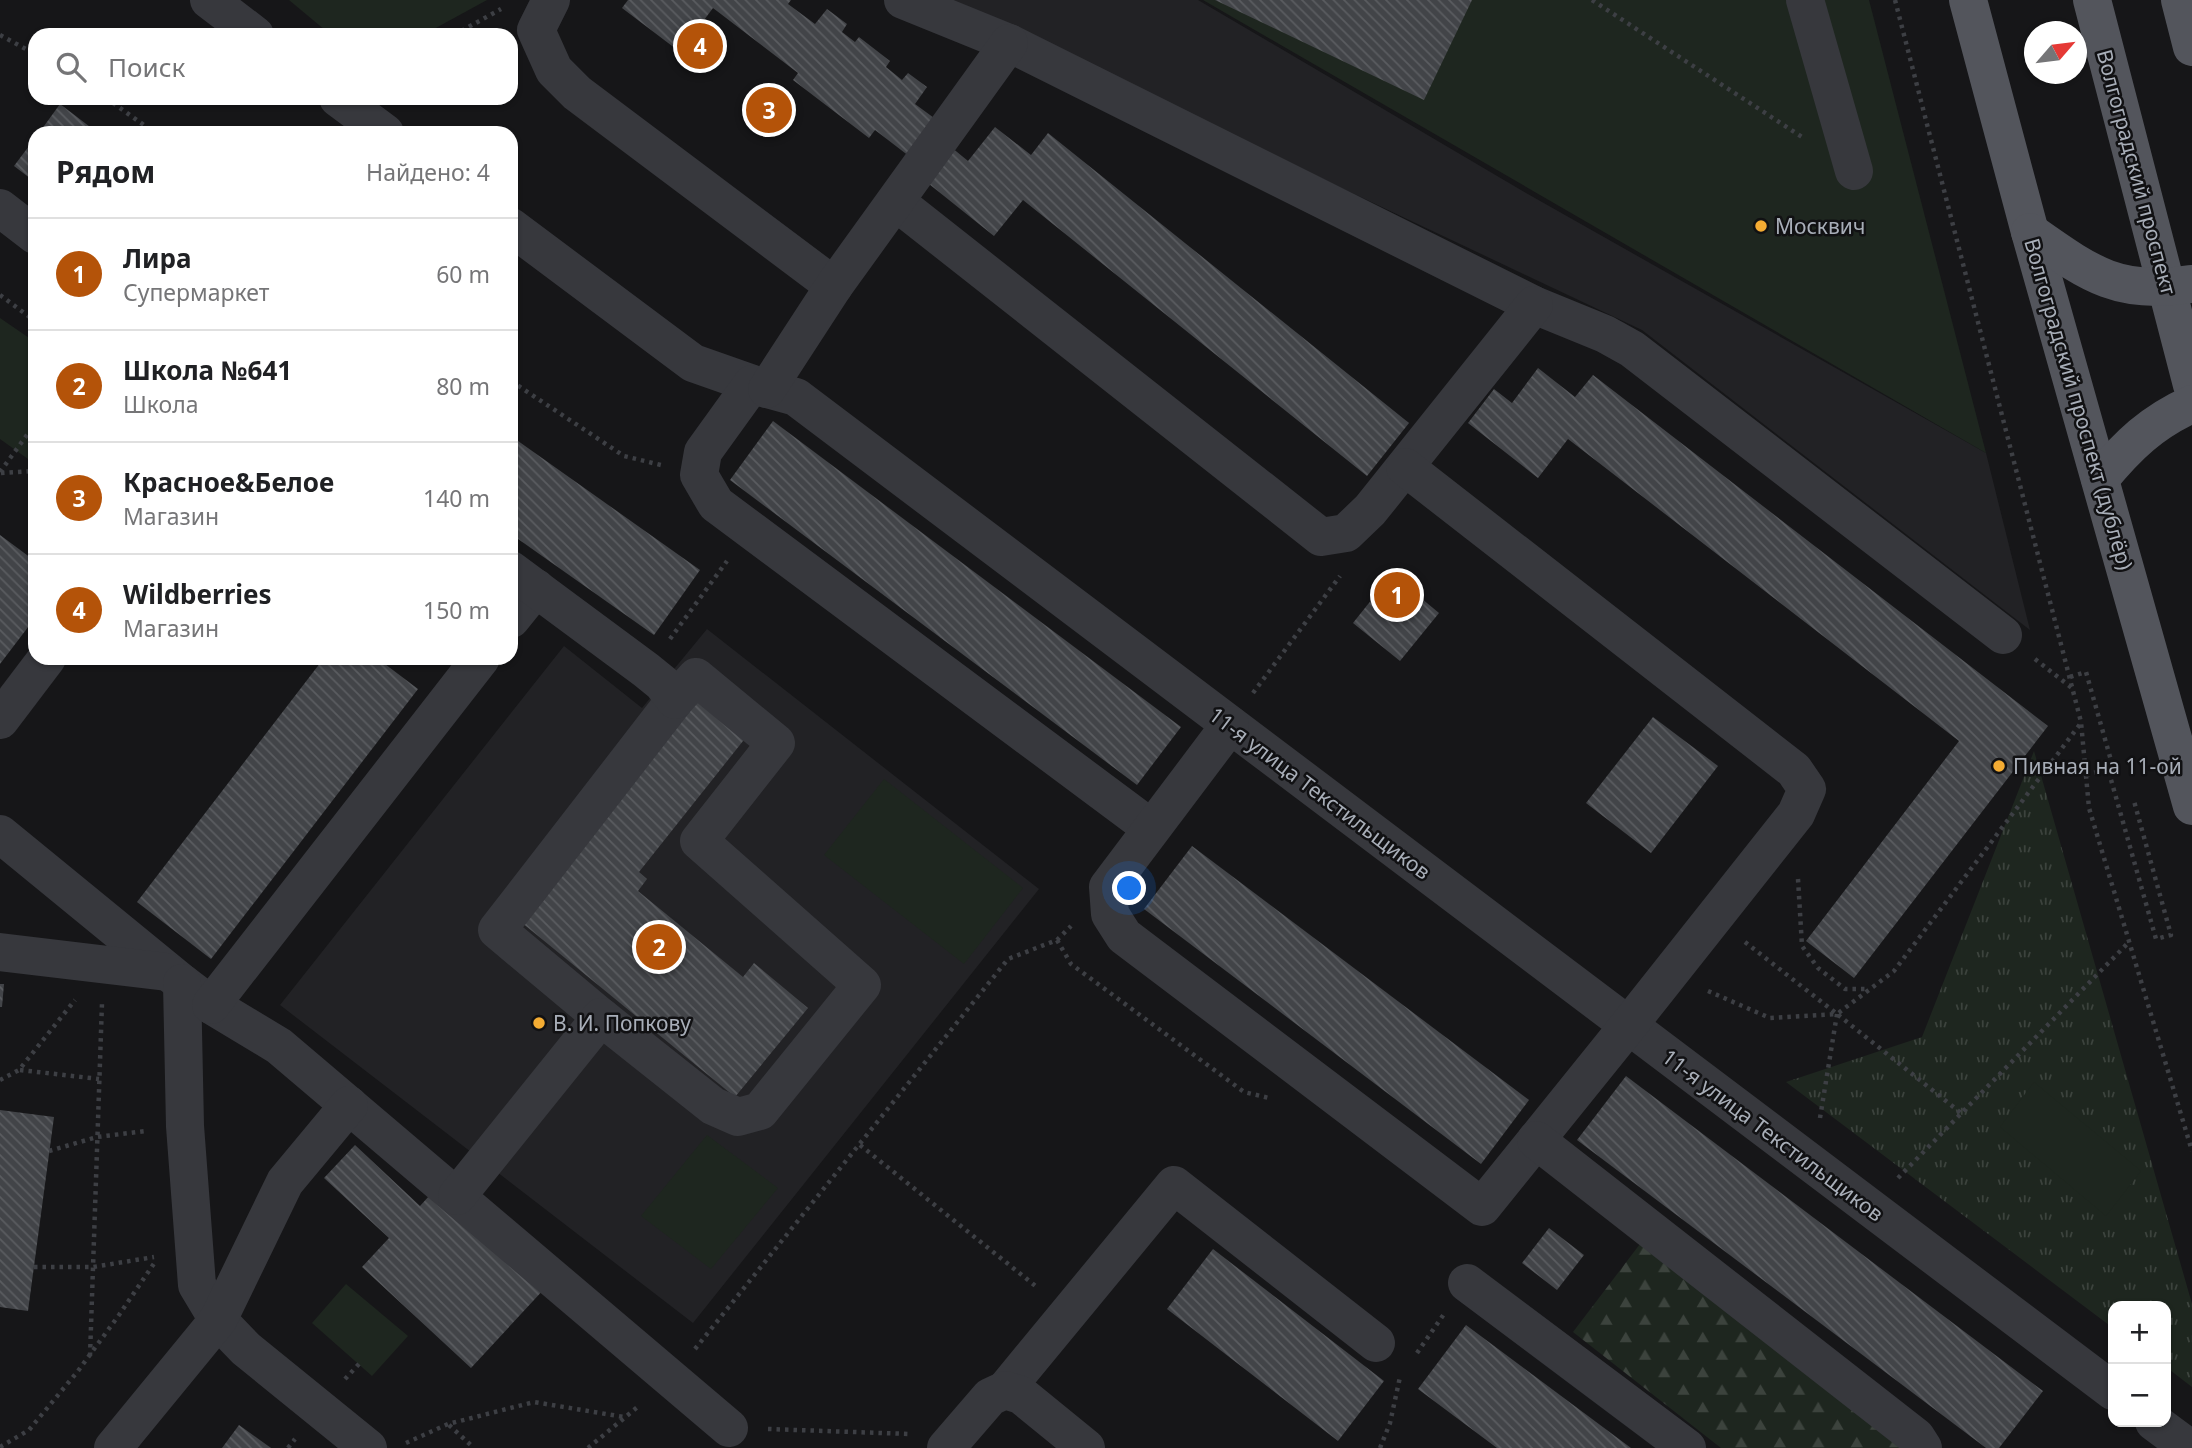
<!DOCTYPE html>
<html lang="ru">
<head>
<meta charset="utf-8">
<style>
  body { margin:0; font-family:"Noto Sans",sans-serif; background:#f6f6f6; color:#202124 }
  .controls { position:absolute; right:21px; bottom:21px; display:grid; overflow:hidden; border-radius:14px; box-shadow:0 2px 5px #0004 }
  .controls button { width:63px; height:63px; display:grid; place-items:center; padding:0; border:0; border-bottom:2px solid #e0e0e0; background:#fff; color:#202124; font:35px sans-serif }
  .compass { position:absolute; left:2024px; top:21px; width:63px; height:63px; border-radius:50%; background:#fff; box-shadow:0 2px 5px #0004; rotate:62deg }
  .you { position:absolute; left:1130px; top:889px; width:24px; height:24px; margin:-18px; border:5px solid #fff; border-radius:50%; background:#1a73e8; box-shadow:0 0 0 10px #1a73e833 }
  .badge { display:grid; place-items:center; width:46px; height:46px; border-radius:50%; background:#b45309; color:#fff; font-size:23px; font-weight:700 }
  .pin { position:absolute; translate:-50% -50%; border:4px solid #fff; box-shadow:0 2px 7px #0006 }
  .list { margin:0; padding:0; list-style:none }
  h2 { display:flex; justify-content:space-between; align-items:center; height:91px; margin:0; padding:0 28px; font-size:30px }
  h2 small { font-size:23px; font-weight:400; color:#757577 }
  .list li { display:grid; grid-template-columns:46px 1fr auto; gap:21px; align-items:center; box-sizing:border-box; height:112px; padding:0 28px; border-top:2px solid #e0e0e0 }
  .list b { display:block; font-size:26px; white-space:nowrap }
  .list p { margin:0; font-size:23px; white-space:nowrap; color:#757577 }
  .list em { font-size:23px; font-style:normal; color:#757577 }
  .icon { flex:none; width:38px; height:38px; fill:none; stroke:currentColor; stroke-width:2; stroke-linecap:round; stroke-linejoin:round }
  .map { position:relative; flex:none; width:2192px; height:1448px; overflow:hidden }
  .search { position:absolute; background:#fff; box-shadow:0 2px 5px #0004; left:28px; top:28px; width:490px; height:77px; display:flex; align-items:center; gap:18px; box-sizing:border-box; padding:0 24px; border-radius:21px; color:#757577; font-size:26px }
  .panel { position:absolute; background:#fff; box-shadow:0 2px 5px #0004; left:28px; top:126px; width:490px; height:539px; border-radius:21px }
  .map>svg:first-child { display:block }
  .built { fill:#222225 }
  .grass { fill:url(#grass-tufts) }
  .forest { fill:url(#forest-firs) }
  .green { fill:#1e261f }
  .building { fill:url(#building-back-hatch) }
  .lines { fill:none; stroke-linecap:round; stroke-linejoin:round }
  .path { stroke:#3d3f44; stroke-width:4.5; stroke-dasharray:3.5 5; stroke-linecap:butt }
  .minor { stroke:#37383d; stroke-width:38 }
  .major { stroke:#53555c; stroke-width:38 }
  .poi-dot { fill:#f4ac33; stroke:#111113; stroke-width:2.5 }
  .labels { text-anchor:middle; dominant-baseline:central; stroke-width:5; stroke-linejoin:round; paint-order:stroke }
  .street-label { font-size:21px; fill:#a8aeb8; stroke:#111113 }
  .poi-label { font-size:21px; fill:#a8aeb8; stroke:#111113; text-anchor:start }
</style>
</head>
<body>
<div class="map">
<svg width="2192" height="1448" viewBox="0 0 2192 1448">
  <defs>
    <pattern id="grass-tufts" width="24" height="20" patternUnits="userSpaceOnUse" patternTransform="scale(1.75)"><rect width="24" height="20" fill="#1e261f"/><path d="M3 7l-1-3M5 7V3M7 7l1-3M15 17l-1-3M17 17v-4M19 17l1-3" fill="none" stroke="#3c433d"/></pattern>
    <pattern id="forest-firs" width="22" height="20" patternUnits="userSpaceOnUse" patternTransform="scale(1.75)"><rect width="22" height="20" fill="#1e261f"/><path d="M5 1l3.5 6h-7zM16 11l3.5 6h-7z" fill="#3c433d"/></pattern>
    <pattern id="building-back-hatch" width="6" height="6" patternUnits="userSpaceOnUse" patternTransform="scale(1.75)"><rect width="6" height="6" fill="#424448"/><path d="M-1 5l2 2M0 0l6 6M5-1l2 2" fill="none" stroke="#5a5c60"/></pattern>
  </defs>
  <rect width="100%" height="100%" fill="#161618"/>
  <g class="built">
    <polygon points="944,0 1198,0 1526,193 1986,453 2030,630 1642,330"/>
    <polygon points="707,629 1039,889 693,1323 280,1005 564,646 642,708"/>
  </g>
  <polygon class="grass" points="2034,751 2192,1304 2192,1387 2166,1367 2166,1306 2113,1306 2113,1328 1786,1082 1922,1037"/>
  <polygon class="forest" points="1640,1244 1901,1448 1721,1448 1573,1332"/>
  <g class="green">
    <polygon points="289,0 487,0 423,35 331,35"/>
    <polygon points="1203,0 1869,0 1986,453"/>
    <polygon points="0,318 35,342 35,464 0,439"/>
    <polygon points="884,779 1023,888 964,964 824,855"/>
    <polygon points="2034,1082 2141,1171 2106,1216 2000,1127"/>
    <polygon points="707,1135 778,1188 711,1269 641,1216"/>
    <polygon points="346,1284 408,1336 372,1376 312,1323"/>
  </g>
  <g class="building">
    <polygon points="628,0 791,0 788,4 815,24 827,9 847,24 842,32 855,42 859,37 890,61 886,67 902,80 908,73 927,87 915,104 945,126 918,163 875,130 869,138 793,80 798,73 713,8 680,52 622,8"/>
    <polygon points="1215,0 1472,0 1424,100"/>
    <polygon points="60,104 98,133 39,133"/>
    <polygon points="995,127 1031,155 1048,133 1409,423 1367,476 1023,200 994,236 924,180 951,147 968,161"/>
    <polygon points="35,138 35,182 14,166"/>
    <polygon points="1538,368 1575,397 1593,375 2048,726 1854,978 1806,941 1959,741 1568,439 1538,478 1468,423 1494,389 1512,403"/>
    <polygon points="773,421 1181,727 1137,785 730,480"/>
    <polygon points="511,436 700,570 654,635 511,534"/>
    <polygon points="0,535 35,561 35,618 0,664"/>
    <polygon points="1392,574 1439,613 1400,661 1353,623"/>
    <polygon points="324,658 377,658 418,689 211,959 137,902"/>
    <polygon points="696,694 747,736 639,872 647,879 638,891 743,977 754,963 808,1008 735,1097 521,922"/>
    <polygon points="1653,717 1718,766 1651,853 1586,803"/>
    <polygon points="1192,846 1529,1100 1481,1164 1144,909"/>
    <polygon points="0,984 4,984 2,1007 0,1007"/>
    <polygon points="1626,1076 2043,1391 1999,1448 1986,1448 1577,1140"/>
    <polygon points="0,1110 54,1117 28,1311 0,1307"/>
    <polygon points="355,1145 420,1206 438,1186 546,1287 471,1368 362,1267 389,1238 324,1178"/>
    <polygon points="1549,1228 1584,1255 1557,1290 1522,1263"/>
    <polygon points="1213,1249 1384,1381 1338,1441 1167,1309"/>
    <polygon points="1466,1325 1631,1448 1497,1448 1418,1389"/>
    <polygon points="239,1425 271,1448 222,1448"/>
  </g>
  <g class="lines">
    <g class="path">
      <polyline points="1592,0 1802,137"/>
      <polyline points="1895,0 2081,722 2089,808 2192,1151"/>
      <polyline points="0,35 35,54"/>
      <polyline points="454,35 501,9"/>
      <polyline points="106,98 155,133"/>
      <polyline points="0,295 35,321"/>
      <polyline points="511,381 624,456 661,465"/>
      <polyline points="0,472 35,424"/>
      <polyline points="1,473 35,471"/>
      <polyline points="670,639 727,561"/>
      <polyline points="2035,659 2072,688"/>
      <polyline points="2070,677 2086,672 2114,771"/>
      <polyline points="1253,693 1340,576"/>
      <polyline points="2086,775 2108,769 2156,939 2171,935 2134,801"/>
      <polyline points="1798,879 1802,946 1818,968 1845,989 1868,989"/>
      <polyline points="1057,940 1071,964 1244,1092 1269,1098"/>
      <polyline points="1745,942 1837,1014 1894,971 2081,723"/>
      <polyline points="1708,991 1770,1018 1837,1014 1961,1113"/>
      <polyline points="20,1070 99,1079"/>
      <polyline points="0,1080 19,1070 75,1000"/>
      <polyline points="1820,1118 1837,1014"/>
      <polyline points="860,1145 1038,1288"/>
      <polyline points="49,1151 97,1137 146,1131"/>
      <polyline points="1898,1178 2129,942"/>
      <polyline points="34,1267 93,1267 154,1257"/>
      <polyline points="695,1349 1008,959 1057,940 1071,926"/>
      <polyline points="1417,1353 1444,1314"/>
      <polyline points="90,1356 102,1003"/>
      <polyline points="345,1379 359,1364"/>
      <polyline points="449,1425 474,1448"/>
      <polyline points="768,1429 910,1434"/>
      <polyline points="406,1443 448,1424 534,1402 624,1417"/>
      <polyline points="0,1447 29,1430 78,1371 119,1315 155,1262"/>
      <polyline points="288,1448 295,1439"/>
      <polyline points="588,1448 640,1405"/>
      <polyline points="1380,1448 1390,1423 1400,1377"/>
    </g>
    <g class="minor">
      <polyline points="209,0 255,35"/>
      <polyline points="551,0 536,30 554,70 577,93 834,286"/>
      <polyline points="903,0 1009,43 1534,305 1605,334 1632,349 2003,635"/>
      <polyline points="1805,0 1854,171"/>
      <polyline points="338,98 385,133"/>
      <polyline points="896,202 1321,537 1346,533 1370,510 1534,305"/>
      <polyline points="0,208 35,235"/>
      <polyline points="511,227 693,363 767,389 796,397 2113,1391"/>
      <polyline points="752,384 703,452 699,475 716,504 1151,828"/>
      <polyline points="767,389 834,286 1009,43"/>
      <polyline points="511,619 536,588"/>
      <polyline points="0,720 47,658"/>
      <polyline points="1230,725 1108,887 1110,914 1124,936 1482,1207 1628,1026 1796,814 1807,789 1794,770 1405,467"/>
      <polyline points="0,834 182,983 211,1005 279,1046 729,1428"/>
      <polyline points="0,952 167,972"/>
      <polyline points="182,983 185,1126 197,1285 218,1320 246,1349 368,1448"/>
      <polyline points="211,1005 481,658"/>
      <polyline points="601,1017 497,930 675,700"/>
      <polyline points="1536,1140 1916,1437 1923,1448"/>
      <polyline points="457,1196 601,1017 713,1106 738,1117 760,1111 862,985 699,841 776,743 696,677 675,700 662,683 646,670 511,570"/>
      <polyline points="1467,1283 1687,1448"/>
      <polyline points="1005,1390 1174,1185 1376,1343"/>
      <polyline points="2154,1422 2189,1448"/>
      <polyline points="113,1448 218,1320 285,1182 349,1105"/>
      <polyline points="946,1448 990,1397 1005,1390 1021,1395 1086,1448"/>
    </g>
    <g class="major">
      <polyline points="1968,0 2030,232 2192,806"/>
      <polyline points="2092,0 2192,385"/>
      <polyline points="2180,0 2192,47"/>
      <path d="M2030,232C2087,272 2117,296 2191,284"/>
      <path d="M2100,479C2128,445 2152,422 2192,404"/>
    </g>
  </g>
  <g class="poi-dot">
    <circle cx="1761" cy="226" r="7"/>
    <circle cx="1999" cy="766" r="7"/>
    <circle cx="539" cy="1023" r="7"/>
  </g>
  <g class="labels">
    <g class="street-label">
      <text transform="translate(2137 172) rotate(75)">Волгоградский проспект</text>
      <text transform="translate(2079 404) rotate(74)">Волгоградский проспект (дублёр)</text>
      <text transform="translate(1320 793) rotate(37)">11-я улица Текстильщиков</text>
      <text transform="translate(1773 1135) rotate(37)">11-я улица Текстильщиков</text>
    </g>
    <g class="poi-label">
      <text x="1775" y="226">Москвич</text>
      <text x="2013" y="766">Пивная на 11-ой</text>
      <text x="553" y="1023">В. И. Попкову</text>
    </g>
  </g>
</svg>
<div class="controls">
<button>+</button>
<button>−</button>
</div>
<svg class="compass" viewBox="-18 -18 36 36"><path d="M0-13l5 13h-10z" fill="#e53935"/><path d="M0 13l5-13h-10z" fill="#757577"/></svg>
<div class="you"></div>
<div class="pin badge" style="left:1397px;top:595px">1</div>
<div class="pin badge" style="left:659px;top:947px">2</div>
<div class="pin badge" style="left:769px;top:110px">3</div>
<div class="pin badge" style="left:700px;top:46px">4</div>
<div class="search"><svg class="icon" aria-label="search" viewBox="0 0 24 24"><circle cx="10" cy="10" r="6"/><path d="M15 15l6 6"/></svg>Поиск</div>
<section class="panel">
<h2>Рядом<small>Найдено: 4</small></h2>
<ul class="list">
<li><span class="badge">1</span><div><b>Лира</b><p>Супермаркет</p></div><em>60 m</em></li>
<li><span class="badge">2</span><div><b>Школа №641</b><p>Школа</p></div><em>80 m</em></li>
<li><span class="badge">3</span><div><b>Красное&amp;Белое</b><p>Магазин</p></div><em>140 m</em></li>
<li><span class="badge">4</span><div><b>Wildberries</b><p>Магазин</p></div><em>150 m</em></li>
</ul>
</section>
</div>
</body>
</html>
